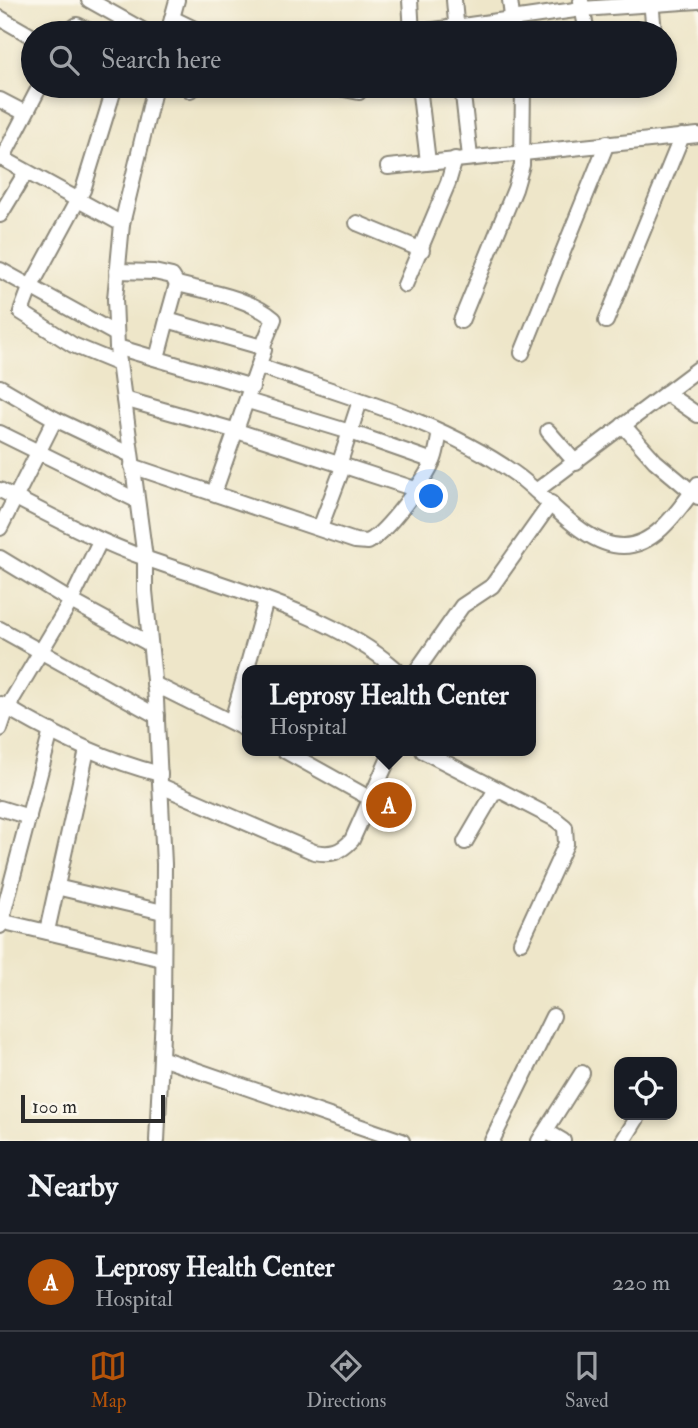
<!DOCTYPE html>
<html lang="en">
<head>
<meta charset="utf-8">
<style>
  body { margin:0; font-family:"IM FELL Double Pica",serif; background:#20242c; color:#f1f3f6 }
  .controls { position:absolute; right:21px; bottom:21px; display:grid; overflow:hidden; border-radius:14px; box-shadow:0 4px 10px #0003 }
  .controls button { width:63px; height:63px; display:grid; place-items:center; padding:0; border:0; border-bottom:2px solid #363941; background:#171b24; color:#f1f3f6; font:35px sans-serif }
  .scale { position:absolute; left:21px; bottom:18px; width:144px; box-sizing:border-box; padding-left:7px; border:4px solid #2b2b2b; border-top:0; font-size:19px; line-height:24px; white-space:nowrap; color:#2b2b2b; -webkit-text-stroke:5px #fbf7ec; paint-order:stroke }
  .you { position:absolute; left:432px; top:497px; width:24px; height:24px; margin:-18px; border:5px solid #fff; border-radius:50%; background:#1a73e8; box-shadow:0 0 0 10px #1a73e833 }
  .badge { display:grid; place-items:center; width:46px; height:46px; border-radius:50%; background:#b45309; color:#fff; font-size:23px; font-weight:700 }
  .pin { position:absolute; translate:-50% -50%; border:4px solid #fff; box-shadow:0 2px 7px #0006 }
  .popup { position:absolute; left:242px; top:665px; width:294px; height:91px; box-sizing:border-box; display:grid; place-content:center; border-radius:14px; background:#171b24; filter:drop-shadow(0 2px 5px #0005); font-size:23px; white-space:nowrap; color:#9ea1a6 }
  .popup b { font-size:26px; color:#f1f3f6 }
  .popup::after { content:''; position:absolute; left:50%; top:100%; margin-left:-14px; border:14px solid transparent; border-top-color:#171b24 }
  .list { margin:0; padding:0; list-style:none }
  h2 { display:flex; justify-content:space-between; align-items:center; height:91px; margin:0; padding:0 28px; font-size:30px }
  h2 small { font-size:23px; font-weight:400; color:#9ea1a6 }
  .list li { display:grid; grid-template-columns:46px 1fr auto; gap:21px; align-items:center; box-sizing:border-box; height:98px; padding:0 28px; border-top:2px solid #363941 }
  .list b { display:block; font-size:26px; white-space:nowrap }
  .list p { margin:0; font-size:23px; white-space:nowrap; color:#9ea1a6 }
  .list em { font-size:23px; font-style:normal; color:#9ea1a6 }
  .icon { flex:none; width:38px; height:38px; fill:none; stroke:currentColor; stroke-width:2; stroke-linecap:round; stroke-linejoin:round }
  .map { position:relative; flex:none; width:698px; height:1141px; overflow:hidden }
  .search { position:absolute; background:#171b24; box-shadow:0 4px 10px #0003; left:21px; right:21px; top:21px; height:77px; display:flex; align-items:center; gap:18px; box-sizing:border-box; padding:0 24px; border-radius:38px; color:#9ea1a6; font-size:26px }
  .sheet { height:189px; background:#171b24 }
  nav { display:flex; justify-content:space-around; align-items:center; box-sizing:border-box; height:98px; border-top:2px solid #363941; background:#171b24; font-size:19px; color:#9ea1a6 }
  nav a { display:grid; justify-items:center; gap:4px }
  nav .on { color:#b45309 }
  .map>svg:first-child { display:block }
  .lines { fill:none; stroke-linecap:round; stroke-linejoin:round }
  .minor-casing { stroke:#8c887a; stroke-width:18 }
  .minor { stroke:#fff; stroke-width:14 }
</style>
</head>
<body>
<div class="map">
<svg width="698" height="1141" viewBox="0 0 698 1141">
  <rect width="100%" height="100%" fill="#fbf7ec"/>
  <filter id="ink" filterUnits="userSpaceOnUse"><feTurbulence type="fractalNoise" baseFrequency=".0143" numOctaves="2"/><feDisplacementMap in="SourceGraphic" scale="14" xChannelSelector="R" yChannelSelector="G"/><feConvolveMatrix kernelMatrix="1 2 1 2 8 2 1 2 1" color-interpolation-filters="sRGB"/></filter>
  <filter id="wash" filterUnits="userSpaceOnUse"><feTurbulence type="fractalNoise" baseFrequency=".00686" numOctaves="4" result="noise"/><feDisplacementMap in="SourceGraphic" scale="28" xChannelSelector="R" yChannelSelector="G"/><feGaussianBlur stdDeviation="1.57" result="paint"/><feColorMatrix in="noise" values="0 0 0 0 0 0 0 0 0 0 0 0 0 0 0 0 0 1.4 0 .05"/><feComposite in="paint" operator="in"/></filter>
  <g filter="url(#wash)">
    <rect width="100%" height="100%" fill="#eee6c9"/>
  </g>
  <g filter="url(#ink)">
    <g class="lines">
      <defs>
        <g id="minor">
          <polyline points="89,0 148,33"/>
          <polyline points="410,0 412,33"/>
          <polyline points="454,0 457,33"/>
          <polyline points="510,0 514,33"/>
          <polyline points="651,0 654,33"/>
          <polyline points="581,1 587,33"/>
          <polyline points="0,18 33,37"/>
          <polyline points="172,18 203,33"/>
          <polyline points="66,33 77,25 94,33"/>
          <polyline points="168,33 177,0"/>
          <polyline points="413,33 582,9 698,1"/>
          <polyline points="115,86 83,190 30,288 21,312 73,345 119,364"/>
          <polyline points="155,86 122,224 115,299 117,347 145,558 145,591 156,700 164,864 163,1014 157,1141"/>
          <polyline points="329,86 359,92"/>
          <polyline points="419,86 428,162"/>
          <polyline points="462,86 470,157"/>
          <polyline points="190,90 198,86"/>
          <polyline points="0,100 25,113"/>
          <polyline points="0,157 122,224"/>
          <polyline points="2,159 40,86"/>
          <polyline points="388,167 698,135"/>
          <polyline points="0,215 26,172"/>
          <polyline points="357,223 422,250"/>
          <polyline points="0,270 116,334"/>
          <polyline points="117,271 154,272 172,276 177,284 167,320"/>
          <path d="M177,284C209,292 248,297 274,319L262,348"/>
          <polyline points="405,285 448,183 455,159"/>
          <polyline points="461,321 515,189 522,165 523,86"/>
          <polyline points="606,321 682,136"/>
          <polyline points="117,347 252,387"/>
          <polyline points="522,353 607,143"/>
          <polyline points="157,358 167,320 258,346 264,350 214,493"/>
          <path d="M259,366C345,396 439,420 514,473C545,494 583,546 623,546C656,546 679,509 698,484"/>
          <polyline points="0,387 55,419 131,455"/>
          <polyline points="666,393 698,415"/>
          <polyline points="124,399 237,431 415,489"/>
          <polyline points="248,401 350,432 433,461"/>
          <polyline points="623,425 655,461 698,497"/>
          <polyline points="548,431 576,463"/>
          <polyline points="0,433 136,500"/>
          <polyline points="339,465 360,401"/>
          <path d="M132,466L355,541L368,542C387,532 426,479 434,459C437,451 438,441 440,432"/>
          <path d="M0,490C48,514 94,540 145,558C225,587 333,613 397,670"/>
          <polyline points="536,491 698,369"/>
          <polyline points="0,528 55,419"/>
          <polyline points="320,528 343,467"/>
          <polyline points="0,558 71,601 150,644"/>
          <polyline points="0,629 157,716"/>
          <polyline points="417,670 462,606 492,586 551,503"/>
          <polyline points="154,684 247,730"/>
          <path d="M1,704C51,734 104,760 160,774"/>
          <polyline points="232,721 266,600"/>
          <polyline points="0,729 7,708 71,601 100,541"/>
          <polyline points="285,751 371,799"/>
          <polyline points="423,751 555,819 565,827 566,844 521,942"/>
          <path d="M161,786L314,852C331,855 340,853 352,840L392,751"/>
          <polyline points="0,808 29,817"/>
          <polyline points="465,842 496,789"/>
          <polyline points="56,887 163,912"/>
          <polyline points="0,921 162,959"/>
          <polyline points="0,926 51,731"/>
          <polyline points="47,931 87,750"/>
          <polyline points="161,1058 402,1141"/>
          <polyline points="546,1131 563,1141"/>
          <polyline points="492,1141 553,1016"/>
          <polyline points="539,1141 582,1073"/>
          <polyline points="623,1141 639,1115"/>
        </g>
      </defs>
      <use href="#minor" class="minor-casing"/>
      <use href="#minor" class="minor"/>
    </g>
  </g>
</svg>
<div class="controls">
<button><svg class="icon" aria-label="locate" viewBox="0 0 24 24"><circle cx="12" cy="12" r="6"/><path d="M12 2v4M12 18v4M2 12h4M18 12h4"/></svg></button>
</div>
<div class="scale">100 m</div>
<div class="you"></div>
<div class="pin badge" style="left:389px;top:805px">A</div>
<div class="popup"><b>Leprosy Health Center</b>Hospital</div>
<div class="search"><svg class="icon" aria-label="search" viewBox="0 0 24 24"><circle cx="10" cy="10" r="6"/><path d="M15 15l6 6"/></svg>Search here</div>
</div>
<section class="sheet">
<h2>Nearby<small></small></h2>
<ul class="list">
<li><span class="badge">A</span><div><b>Leprosy Health Center</b><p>Hospital</p></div><em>220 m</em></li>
</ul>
</section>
<nav>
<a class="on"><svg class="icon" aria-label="map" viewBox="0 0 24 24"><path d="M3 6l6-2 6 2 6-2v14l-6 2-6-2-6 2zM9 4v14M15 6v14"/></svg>Map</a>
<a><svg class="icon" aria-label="directions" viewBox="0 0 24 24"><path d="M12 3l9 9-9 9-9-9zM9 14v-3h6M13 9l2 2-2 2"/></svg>Directions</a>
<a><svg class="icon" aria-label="saved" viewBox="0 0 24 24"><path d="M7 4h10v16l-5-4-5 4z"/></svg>Saved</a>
</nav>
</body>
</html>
